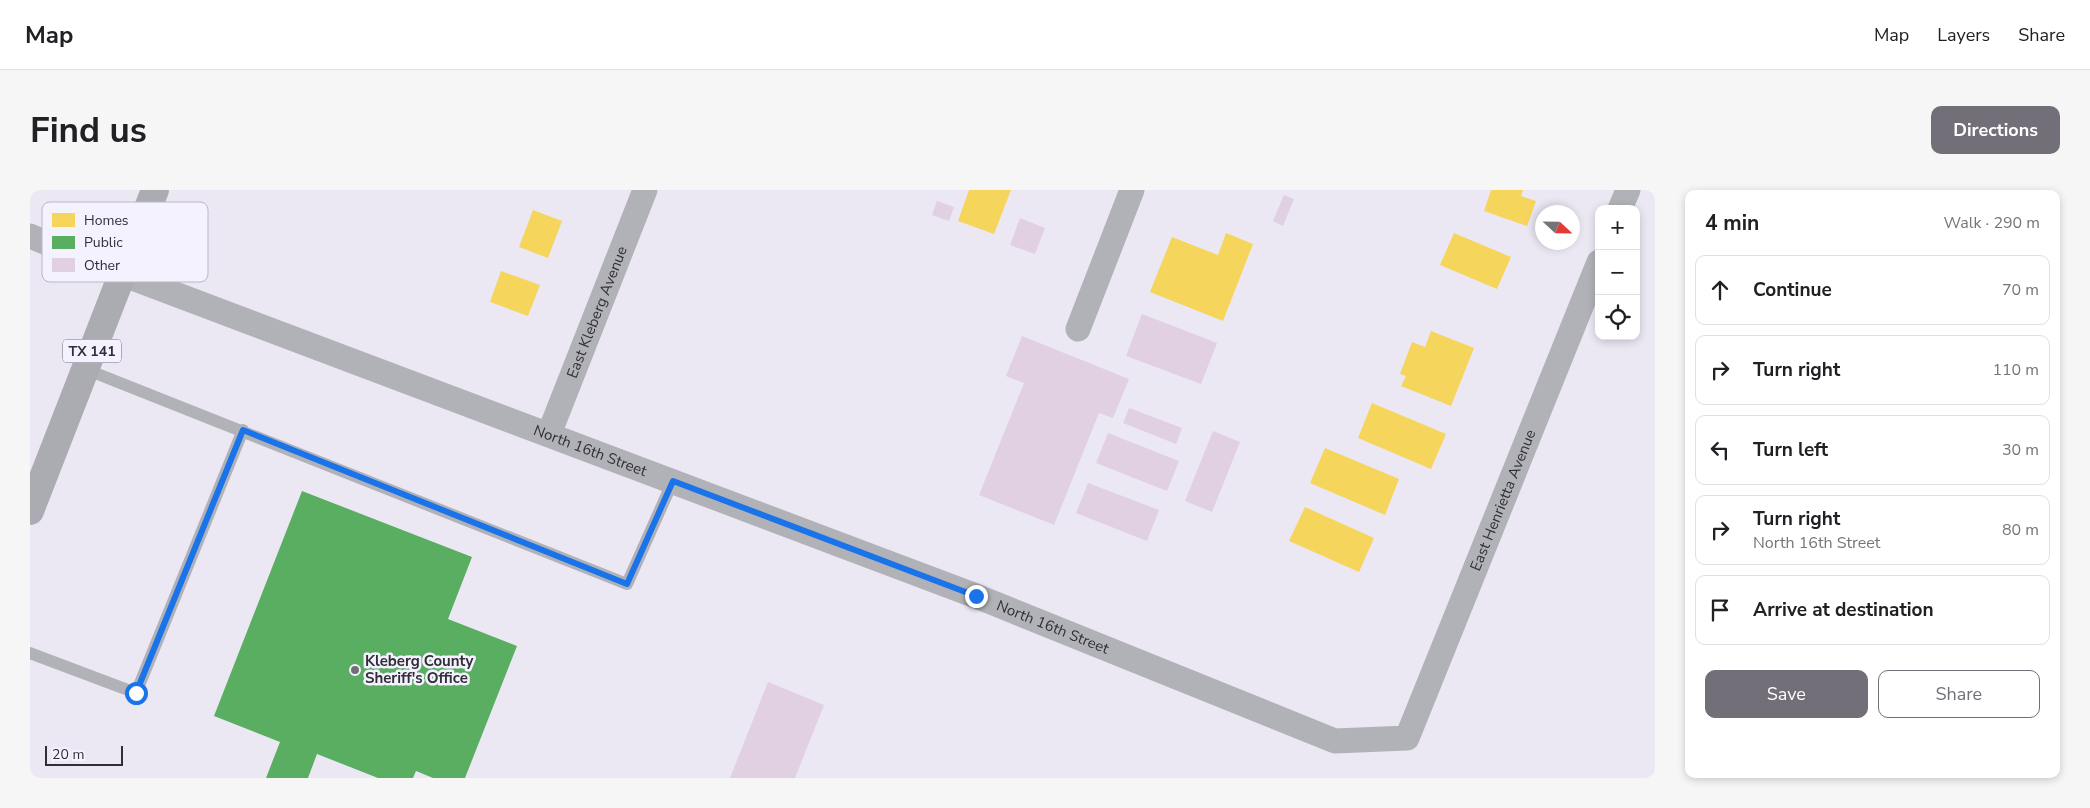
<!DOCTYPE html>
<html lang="en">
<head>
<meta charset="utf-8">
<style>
  body { margin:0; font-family:"Nunito Sans",sans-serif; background:#f6f6f6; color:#202124 }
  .controls { position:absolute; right:15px; top:15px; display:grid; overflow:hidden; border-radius:10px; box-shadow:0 2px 8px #0003 }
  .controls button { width:45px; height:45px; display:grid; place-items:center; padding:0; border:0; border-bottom:1px solid #e0e0e0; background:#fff; color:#202124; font:25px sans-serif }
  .compass { position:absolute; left:1505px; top:15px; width:45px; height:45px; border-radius:50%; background:#fff; box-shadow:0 2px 8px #0003; rotate:112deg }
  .scale { position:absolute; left:15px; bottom:12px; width:78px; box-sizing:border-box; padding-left:5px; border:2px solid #312e36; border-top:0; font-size:14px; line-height:18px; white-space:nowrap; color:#312e36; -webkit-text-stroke:4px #f5f2ff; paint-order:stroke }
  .stop { position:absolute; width:15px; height:15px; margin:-11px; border:4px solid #1a73e8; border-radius:50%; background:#fff }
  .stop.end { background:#1a73e8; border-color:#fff; box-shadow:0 1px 5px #0008 }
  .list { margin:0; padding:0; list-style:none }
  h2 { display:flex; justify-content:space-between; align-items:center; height:65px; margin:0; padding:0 20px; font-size:21px }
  h2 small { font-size:16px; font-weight:400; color:#757577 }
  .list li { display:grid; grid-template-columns:32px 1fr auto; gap:15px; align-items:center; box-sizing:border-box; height:70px; margin:0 10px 10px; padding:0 10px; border:1px solid #e0e0e0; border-radius:10px }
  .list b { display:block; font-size:19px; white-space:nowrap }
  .list p { margin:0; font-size:16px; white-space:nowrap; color:#757577 }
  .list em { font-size:16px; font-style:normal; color:#757577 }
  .actions { display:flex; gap:10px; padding:15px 20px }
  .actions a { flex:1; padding:11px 0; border:1px solid #726f78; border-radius:10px; text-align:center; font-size:18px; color:#726f78 }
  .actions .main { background:#726f78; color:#fff }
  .icon { flex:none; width:28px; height:28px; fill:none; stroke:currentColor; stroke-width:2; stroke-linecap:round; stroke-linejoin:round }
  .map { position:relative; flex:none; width:1625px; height:588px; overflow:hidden; border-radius:10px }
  header { display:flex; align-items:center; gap:30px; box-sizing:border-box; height:70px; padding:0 25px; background:#fff; border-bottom:1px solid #e0e0e0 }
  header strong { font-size:24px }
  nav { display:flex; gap:28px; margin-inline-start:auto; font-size:18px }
  .intro { display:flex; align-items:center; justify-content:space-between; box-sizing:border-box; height:120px; padding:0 30px }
  h1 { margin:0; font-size:35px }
  .button { padding:12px 22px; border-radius:10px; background:#726f78; color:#fff; font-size:18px; font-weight:700 }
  main { display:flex; gap:30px; padding:0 30px }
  aside { flex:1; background:#fff; border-radius:10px; box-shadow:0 2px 8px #0003 }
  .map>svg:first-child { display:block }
  .homes { fill:#f6d55c }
  .public { fill:#5aae61 }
  .building { fill:#e1d0e2 }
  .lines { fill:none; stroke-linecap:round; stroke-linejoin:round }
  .service { stroke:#b1b2b7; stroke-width:12 }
  .minor { stroke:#b1b2b7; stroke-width:25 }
  .primary { stroke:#abacb2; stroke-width:28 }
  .route { stroke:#1a73e8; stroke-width:6 }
  .poi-dot { fill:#726f78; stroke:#f5f2ff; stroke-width:2 }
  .labels { text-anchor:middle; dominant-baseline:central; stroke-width:5; stroke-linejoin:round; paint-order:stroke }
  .shield { fill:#f5f2ff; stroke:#6c6972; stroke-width:1 }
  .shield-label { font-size:14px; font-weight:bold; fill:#312e36 }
  .street-label { font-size:15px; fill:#312e36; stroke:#f5f2ff }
  .poi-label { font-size:15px; font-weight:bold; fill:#312e36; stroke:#f5f2ff; text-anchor:start }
  .key { fill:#f5f2ff; stroke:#bab7c3; stroke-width:1 }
  .key-label { font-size:14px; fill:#312e36 }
</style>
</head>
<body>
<header>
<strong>Map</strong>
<nav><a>Map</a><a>Layers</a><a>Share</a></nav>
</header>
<div class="intro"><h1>Find us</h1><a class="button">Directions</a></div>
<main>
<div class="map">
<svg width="1625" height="588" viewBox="0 0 1625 588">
  <rect width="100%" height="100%" fill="#ebe8f4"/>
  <g class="homes">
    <polygon points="939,0 981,0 964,44 928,31"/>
    <polygon points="1461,0 1493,0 1491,6 1506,11 1497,36 1454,21"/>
    <polygon points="503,20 532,31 518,68 489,57"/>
    <polygon points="1196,43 1223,54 1193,131 1120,102 1142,47 1188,65"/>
    <polygon points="1424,43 1481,67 1467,99 1410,75"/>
    <polygon points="471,81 510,95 498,126 460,112"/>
    <polygon points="1401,141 1444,158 1421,216 1371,196 1376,186 1370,184 1382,152 1395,157"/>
    <polygon points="1342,213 1416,244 1401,279 1328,248"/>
    <polygon points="1295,258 1369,289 1355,325 1280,293"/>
    <polygon points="1275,317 1344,348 1329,382 1259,351"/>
  </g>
  <polygon class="public" points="272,301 442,367 418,429 487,456 435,588 403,588 386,581 383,588 348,588 287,564 278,588 236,588 250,552 184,526"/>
  <g class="building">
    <polygon points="1254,5 1264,9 1253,36 1243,31"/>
    <polygon points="907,11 924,17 919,31 902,25"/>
    <polygon points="990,28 1015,38 1005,64 980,55"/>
    <polygon points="1112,124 1187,153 1171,194 1096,166"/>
    <polygon points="992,146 1099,189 1083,228 1069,223 1024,335 949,305 994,193 976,186"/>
    <polygon points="1099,218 1152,238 1146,254 1093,233"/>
    <polygon points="1183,241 1210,252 1182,322 1155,311"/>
    <polygon points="1078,243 1149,271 1137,301 1066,273"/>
    <polygon points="1058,293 1129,320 1117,351 1046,323"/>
    <polygon points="738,492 794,515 765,588 700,588"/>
  </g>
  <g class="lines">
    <g class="service">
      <polyline points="55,179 597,394 643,291"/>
      <polyline points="0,463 106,503 213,240"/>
    </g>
    <g class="minor">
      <polyline points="1590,19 1598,0"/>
      <path id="s1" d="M0,46L92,84L946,406L1305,551L1377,548L1569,72"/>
      <polyline points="1048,139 1102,0"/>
      <path id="s2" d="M519,244L615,0"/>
    </g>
    <polyline class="primary" points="0,321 125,0"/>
  </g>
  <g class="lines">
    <polyline class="route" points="106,503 213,240 597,394 643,291 946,406"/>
  </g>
  <circle class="poi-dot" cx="325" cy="480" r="5"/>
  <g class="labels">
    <rect class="shield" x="33" y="149.5" width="58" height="23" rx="4"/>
    <g class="shield-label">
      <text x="62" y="161">TX 141</text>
    </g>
    <g class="street-label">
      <text stroke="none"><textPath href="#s2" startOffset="131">East Kleberg Avenue</textPath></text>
      <text stroke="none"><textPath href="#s1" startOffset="600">North 16th Street</textPath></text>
      <text stroke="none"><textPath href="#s1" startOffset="1728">East Henrietta Avenue</textPath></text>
      <text stroke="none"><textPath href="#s1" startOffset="1095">North 16th Street</textPath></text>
    </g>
    <g class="poi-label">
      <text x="335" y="471">Kleberg County<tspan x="335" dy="17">Sheriff's Office</tspan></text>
    </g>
  </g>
  <rect x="12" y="12" width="166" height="80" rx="8" class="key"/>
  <rect x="22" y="23" width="23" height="14" fill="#f6d55c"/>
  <rect x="22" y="46" width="23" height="13" fill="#5aae61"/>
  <rect x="22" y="68" width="23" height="14" fill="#e1d0e2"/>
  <g class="key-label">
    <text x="54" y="35">Homes</text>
    <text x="54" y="57">Public</text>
    <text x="54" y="80">Other</text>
  </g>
</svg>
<div class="controls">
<button>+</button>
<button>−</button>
<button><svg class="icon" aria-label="locate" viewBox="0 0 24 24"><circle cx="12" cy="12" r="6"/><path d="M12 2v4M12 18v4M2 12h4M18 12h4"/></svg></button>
</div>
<svg class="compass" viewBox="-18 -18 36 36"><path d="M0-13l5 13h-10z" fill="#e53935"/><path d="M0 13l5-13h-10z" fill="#757577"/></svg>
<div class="scale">20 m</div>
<div class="stop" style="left:106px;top:503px"></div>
<div class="stop end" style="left:946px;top:406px"></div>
</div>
<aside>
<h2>4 min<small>Walk · 290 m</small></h2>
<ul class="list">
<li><svg class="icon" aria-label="ahead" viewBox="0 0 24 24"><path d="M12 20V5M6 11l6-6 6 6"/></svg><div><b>Continue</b></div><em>70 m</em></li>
<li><svg class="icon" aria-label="right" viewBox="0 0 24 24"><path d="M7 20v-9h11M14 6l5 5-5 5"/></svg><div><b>Turn right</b></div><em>110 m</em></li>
<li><svg class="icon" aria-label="left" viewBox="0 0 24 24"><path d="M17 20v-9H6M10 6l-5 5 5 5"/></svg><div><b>Turn left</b></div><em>30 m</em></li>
<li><svg class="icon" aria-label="right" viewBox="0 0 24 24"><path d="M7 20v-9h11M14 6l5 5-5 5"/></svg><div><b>Turn right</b><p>North 16th Street</p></div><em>80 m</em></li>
<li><svg class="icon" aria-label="arrive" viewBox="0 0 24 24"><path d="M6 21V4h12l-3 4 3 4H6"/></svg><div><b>Arrive at destination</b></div></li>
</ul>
<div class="actions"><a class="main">Save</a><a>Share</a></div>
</aside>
</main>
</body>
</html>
